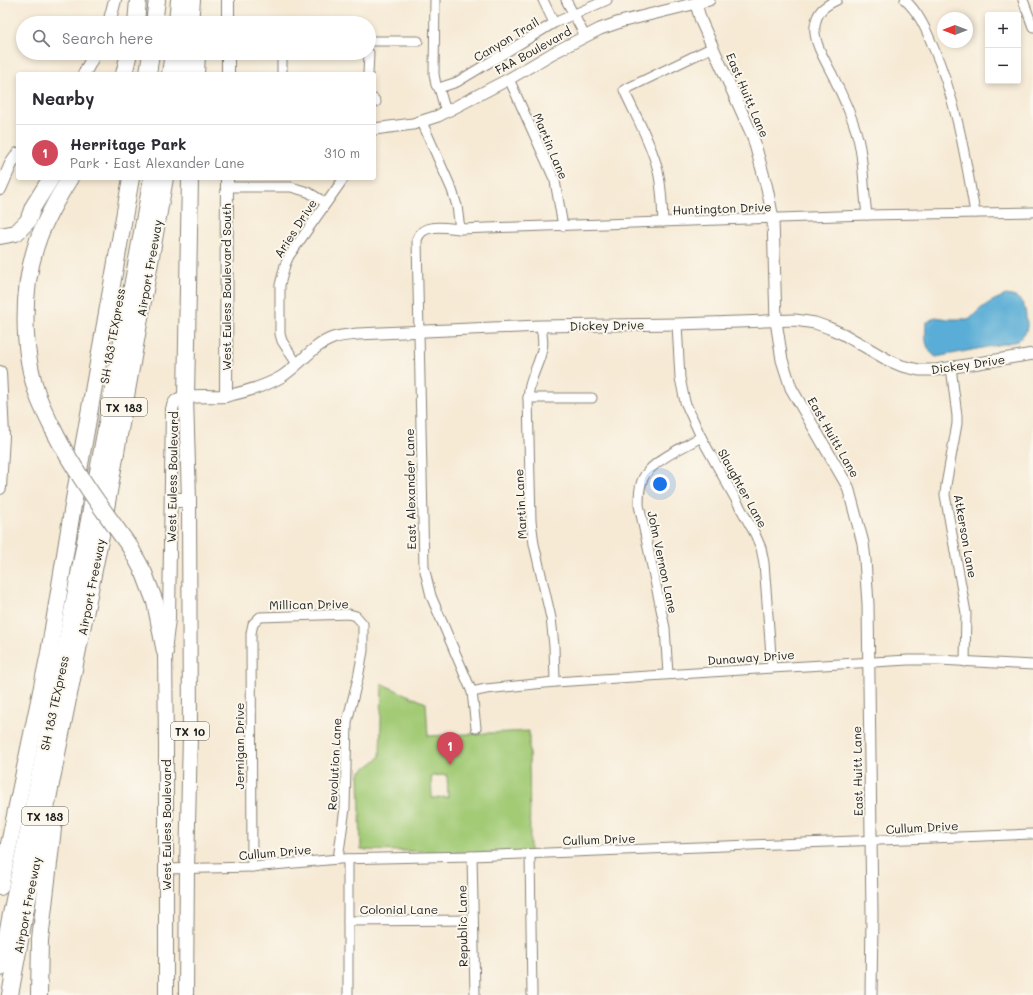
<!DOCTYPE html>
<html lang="en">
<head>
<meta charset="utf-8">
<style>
  body { margin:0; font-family:Mali,sans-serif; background:#f2f2f3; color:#2b2b33 }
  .controls { position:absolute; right:12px; top:12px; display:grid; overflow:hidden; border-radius:4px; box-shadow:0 2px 6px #0003 }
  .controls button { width:36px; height:36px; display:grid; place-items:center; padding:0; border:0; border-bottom:1px solid #e1e1e2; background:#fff; color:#2b2b33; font:20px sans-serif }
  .compass { position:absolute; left:937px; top:12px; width:36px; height:36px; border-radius:50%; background:#fff; box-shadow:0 2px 6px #0003; rotate:270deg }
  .you { position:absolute; left:660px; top:484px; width:14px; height:14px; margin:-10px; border:3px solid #fff; border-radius:50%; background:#1a73e8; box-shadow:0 0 0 6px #1a73e833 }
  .badge { display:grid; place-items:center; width:26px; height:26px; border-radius:50%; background:#d1495b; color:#fff; font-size:13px; font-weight:700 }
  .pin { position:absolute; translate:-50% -33px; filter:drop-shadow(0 1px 2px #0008) }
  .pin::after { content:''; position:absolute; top:21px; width:14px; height:12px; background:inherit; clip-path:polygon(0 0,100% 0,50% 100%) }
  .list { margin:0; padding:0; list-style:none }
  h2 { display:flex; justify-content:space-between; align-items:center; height:52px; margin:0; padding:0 16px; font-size:17px }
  h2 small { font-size:13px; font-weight:400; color:#7c7c81 }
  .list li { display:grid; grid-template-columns:26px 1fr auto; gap:12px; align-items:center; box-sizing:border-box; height:56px; padding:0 16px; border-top:1px solid #e1e1e2 }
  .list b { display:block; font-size:15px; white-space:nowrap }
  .list p { margin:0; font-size:13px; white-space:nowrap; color:#7c7c81 }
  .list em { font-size:13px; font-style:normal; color:#7c7c81 }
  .icon { flex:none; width:22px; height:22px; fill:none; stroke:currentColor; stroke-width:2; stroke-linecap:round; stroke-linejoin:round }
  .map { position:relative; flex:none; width:1033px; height:995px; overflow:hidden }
  .search { position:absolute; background:#fff; box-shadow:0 2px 6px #0003; left:16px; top:16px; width:360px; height:44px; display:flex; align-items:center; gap:10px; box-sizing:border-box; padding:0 14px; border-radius:22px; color:#7c7c81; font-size:15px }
  .panel { position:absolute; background:#fff; box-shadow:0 2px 6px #0003; left:16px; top:72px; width:360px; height:108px; border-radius:4px }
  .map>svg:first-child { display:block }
  .green { fill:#a3cb76; stroke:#607449; fill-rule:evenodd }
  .water { fill:#5aadd6; stroke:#3b6479 }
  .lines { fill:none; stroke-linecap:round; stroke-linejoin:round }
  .minor-casing { stroke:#898378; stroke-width:11 }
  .tertiary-casing { stroke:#898378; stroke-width:13 }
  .secondary-casing { stroke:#898378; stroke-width:14 }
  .primary-casing { stroke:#898378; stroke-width:16 }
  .motorway-casing { stroke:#898378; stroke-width:18 }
  .minor { stroke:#fff; stroke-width:9 }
  .tertiary { stroke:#fff; stroke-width:11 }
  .secondary { stroke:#fff; stroke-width:12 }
  .primary { stroke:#fff; stroke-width:14 }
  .motorway { stroke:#fff; stroke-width:16 }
  .motorway-bridge-casing { stroke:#898378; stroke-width:18; stroke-linecap:butt }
  .motorway-bridge { stroke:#fff; stroke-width:16 }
  .labels { text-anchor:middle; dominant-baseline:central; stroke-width:4; stroke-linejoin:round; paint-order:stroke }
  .shield { fill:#fbf7ec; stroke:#5f5e5a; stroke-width:1 }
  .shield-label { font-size:11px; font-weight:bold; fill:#1c1c1c }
  .street-label { font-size:12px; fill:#1c1c1c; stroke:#fbf7ec }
</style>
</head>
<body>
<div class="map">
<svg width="1033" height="995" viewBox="0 0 1033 995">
  <rect width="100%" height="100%" fill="#fbf7ec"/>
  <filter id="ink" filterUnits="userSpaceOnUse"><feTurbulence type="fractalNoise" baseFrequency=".025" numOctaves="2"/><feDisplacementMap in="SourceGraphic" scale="8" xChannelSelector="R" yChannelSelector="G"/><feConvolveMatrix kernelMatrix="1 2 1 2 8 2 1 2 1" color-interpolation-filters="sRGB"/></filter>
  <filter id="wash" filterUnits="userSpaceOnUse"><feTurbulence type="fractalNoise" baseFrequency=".012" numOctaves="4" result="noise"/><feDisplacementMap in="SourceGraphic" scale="16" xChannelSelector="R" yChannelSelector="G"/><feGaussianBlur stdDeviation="0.9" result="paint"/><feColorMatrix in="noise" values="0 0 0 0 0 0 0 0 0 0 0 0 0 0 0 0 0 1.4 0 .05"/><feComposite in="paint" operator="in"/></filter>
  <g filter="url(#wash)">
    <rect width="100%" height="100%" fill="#f6ead5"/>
    <path class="green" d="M382,684L426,703L428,736L529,731L530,854L361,850L359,773L380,757ZM447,775L448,797L432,798L431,776Z"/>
    <path class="water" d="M1006,295C1020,296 1026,304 1026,318C1027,321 1027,325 1027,328C1026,333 1021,337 1018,341L936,357C924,349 925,336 926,323L935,317L949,319H970C981,307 990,301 1006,295Z"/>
  </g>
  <g filter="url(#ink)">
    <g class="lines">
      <defs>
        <g id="minor">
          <polyline points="435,0 434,74 436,85 439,88 446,112"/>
          <polyline points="543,0 554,23"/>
          <polyline points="566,0 585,36"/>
          <path d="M837,0C824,6 817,11 815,26C813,42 825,60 832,74C843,97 856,124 860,148C864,170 864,193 867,215"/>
          <path d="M905,0C918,12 925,27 932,44C956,99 965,154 975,213"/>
          <polyline points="1023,0 1033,27"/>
          <polyline points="369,41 418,41"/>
          <polyline points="282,74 282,53"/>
          <polyline points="368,74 369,53"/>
          <polyline points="509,79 555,181 563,226"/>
          <polyline points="439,88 457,82 554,23 607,0"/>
          <polyline points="374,99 376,102"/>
          <polyline points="422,122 452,190 457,206 460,229"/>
          <polyline points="227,187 291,187 308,192 326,203"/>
          <path d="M663,222C662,203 662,185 657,167C650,140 635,115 624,90L713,47"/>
          <polyline points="677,324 680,378 685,402 701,437 755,534 761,548 764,563 772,668"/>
          <path d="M540,326C548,349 537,361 531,382C529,387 529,393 528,398L531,521L534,544L551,618L554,646L555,682"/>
          <polyline points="297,364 282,341 280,334 280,285 285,265 289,256 344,178"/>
          <polyline points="951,367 957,416 957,424 946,485 945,495 966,613 965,662"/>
          <polyline points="528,398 592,398"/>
          <path d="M668,674L665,628L639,505C639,496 639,484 645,475C656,459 684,447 701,437"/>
          <polyline points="472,692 486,689 555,682 772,668 908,660 939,660 1033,665"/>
          <path d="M476,728L472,692L431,596L424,567L417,240C422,222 446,228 460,229L867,215L1033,212"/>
          <polyline points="530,854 532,995"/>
          <polyline points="472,856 475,995"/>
          <polyline points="348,859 348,995"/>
          <polyline points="252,867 251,633 253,624 260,617 349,614 356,616 363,624 363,651 358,678 347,722 345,808 338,859"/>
          <polyline points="165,869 252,867 338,859 472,856 1033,834"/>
          <polyline points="348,921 473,920"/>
        </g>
        <g id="tertiary">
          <polyline points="696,4 701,21 753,137 767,188 773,219 776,321 782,360 791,388 848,487 863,543 865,560 868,604 872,915 871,995"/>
          <polyline points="374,129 413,124 438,116 509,79 553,53 600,29 620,22 709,0"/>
          <path d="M226,396C245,392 264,387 281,377C299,366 313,345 333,338C341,335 350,335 358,334L540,326L677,324L795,320L815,323L829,328L843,334L888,360L902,366L919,370H936L1033,354"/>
        </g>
        <g id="secondary">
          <polyline points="109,23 115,0"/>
          <polyline points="228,23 228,0"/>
          <polyline points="84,74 95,53"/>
          <polyline points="228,74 228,53"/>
          <polyline points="0,189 11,164 18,154"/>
          <polyline points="0,372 3,436 0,488"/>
          <path d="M166,643L169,619L172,409C173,405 174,402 177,400C186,394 214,397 226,396L227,178"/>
        </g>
        <g id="primary">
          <polyline points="172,500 189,500"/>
          <polyline points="165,652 166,746 166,995"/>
          <polyline points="186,995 187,869 190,735 189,500 186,397"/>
        </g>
        <g id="motorway">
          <polyline points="136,23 138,0"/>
          <polyline points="154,23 157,0"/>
          <polyline points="177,23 179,0"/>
          <polyline points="190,23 192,0"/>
          <polyline points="124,74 129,53"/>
          <polyline points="148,74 151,53"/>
          <polyline points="170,74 173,53"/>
          <polyline points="184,74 187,53"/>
          <polyline points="196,74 197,53"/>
          <polyline points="0,236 16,233 28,221 33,207 51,178"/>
          <polyline points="186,397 190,178"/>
          <path d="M53,429C48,419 43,409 39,399C21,350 21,286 39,237C47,216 58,197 70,178"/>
          <polyline points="130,547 144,573 155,602 165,652"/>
          <polyline points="0,887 49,653 76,487 131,178"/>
          <polyline points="0,968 64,656 152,178"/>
          <polyline points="10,995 24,918 103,525 165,178"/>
          <polyline points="39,995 40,940 54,820"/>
        </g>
      </defs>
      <use href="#minor" class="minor-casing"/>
      <use href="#tertiary" class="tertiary-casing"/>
      <use href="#secondary" class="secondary-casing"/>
      <use href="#primary" class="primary-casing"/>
      <use href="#motorway" class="motorway-casing"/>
      <use href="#minor" class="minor"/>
      <use href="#tertiary" class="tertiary"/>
      <use href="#secondary" class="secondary"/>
      <use href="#primary" class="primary"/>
      <use href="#motorway" class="motorway"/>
      <defs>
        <path id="motorway-bridge" d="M53,429C74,471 102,509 130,547"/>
      </defs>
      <use href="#motorway-bridge" class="motorway-bridge-casing"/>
      <use href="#motorway-bridge" class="motorway-bridge"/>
    </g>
  </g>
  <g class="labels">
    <g class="shield">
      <rect x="101" y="398" width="46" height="18" rx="3"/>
      <rect x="171" y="722" width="38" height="18" rx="3"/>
      <rect x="22" y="807" width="46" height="18" rx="3"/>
    </g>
    <g class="shield-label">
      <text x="124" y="407">TX 183</text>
      <text x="190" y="731">TX 10</text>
      <text x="45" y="816">TX 183</text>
    </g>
    <g class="street-label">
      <text transform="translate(506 39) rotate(-31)">Canyon Trail</text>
      <text transform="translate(533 50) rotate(-29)">FAA Boulevard</text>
      <text transform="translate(748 95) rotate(67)">East Huitt Lane</text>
      <text transform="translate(551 146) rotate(67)">Martin Lane</text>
      <text transform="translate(722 208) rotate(-2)">Huntington Drive</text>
      <text transform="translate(295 228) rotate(-57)">Aries Drive</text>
      <text transform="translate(149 268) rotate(-80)">Airport Freeway</text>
      <text transform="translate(226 287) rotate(-90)">West Euless Boulevard South</text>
      <text transform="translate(607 325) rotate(-1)">Dickey Drive</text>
      <text transform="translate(112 336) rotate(-80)">SH 183 TEXpress</text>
      <text transform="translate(968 364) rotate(-8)">Dickey Drive</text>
      <text transform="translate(834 437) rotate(60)">East Huitt Lane</text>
      <text transform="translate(172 477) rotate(-89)">West Euless Boulevard</text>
      <text transform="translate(743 488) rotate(61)">Slaughter Lane</text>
      <text transform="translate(410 489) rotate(-91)">East Alexander Lane</text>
      <text transform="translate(520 504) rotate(-93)">Martin Lane</text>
      <text transform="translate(966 536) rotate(80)">Atkerson Lane</text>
      <text transform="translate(663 562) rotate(78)">John Vernon Lane</text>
      <text transform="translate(91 587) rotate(-79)">Airport Freeway</text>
      <text transform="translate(309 604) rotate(-1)">Millican Drive</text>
      <text transform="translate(751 657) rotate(-4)">Dunaway Drive</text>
      <text transform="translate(54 703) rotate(-78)">SH 183 TEXpress</text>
      <text transform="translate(239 746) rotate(-90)">Jernigan Drive</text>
      <text transform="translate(334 764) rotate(-87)">Revolution Lane</text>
      <text transform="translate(857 771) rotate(-91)">East Huitt Lane</text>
      <text transform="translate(166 825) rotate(-90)">West Euless Boulevard</text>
      <text transform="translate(922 827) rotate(-3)">Cullum Drive</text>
      <text transform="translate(599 839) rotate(-2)">Cullum Drive</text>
      <text transform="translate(275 852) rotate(-5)">Cullum Drive</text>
      <text transform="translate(27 905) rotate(-79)">Airport Freeway</text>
      <text x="399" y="909">Colonial Lane</text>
      <text transform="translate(462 926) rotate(-91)">Republic Lane</text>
    </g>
  </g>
</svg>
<div class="controls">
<button>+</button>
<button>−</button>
</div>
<svg class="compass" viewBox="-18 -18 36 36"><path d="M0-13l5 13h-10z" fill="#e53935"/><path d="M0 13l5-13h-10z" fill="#7c7c81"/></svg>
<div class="you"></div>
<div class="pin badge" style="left:450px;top:765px">1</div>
<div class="search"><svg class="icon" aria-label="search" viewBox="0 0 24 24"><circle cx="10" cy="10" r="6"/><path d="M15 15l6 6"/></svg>Search here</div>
<section class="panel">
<h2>Nearby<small></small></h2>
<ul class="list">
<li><span class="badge">1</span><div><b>Herritage Park</b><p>Park · East Alexander Lane</p></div><em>310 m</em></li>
</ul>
</section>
</div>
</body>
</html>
